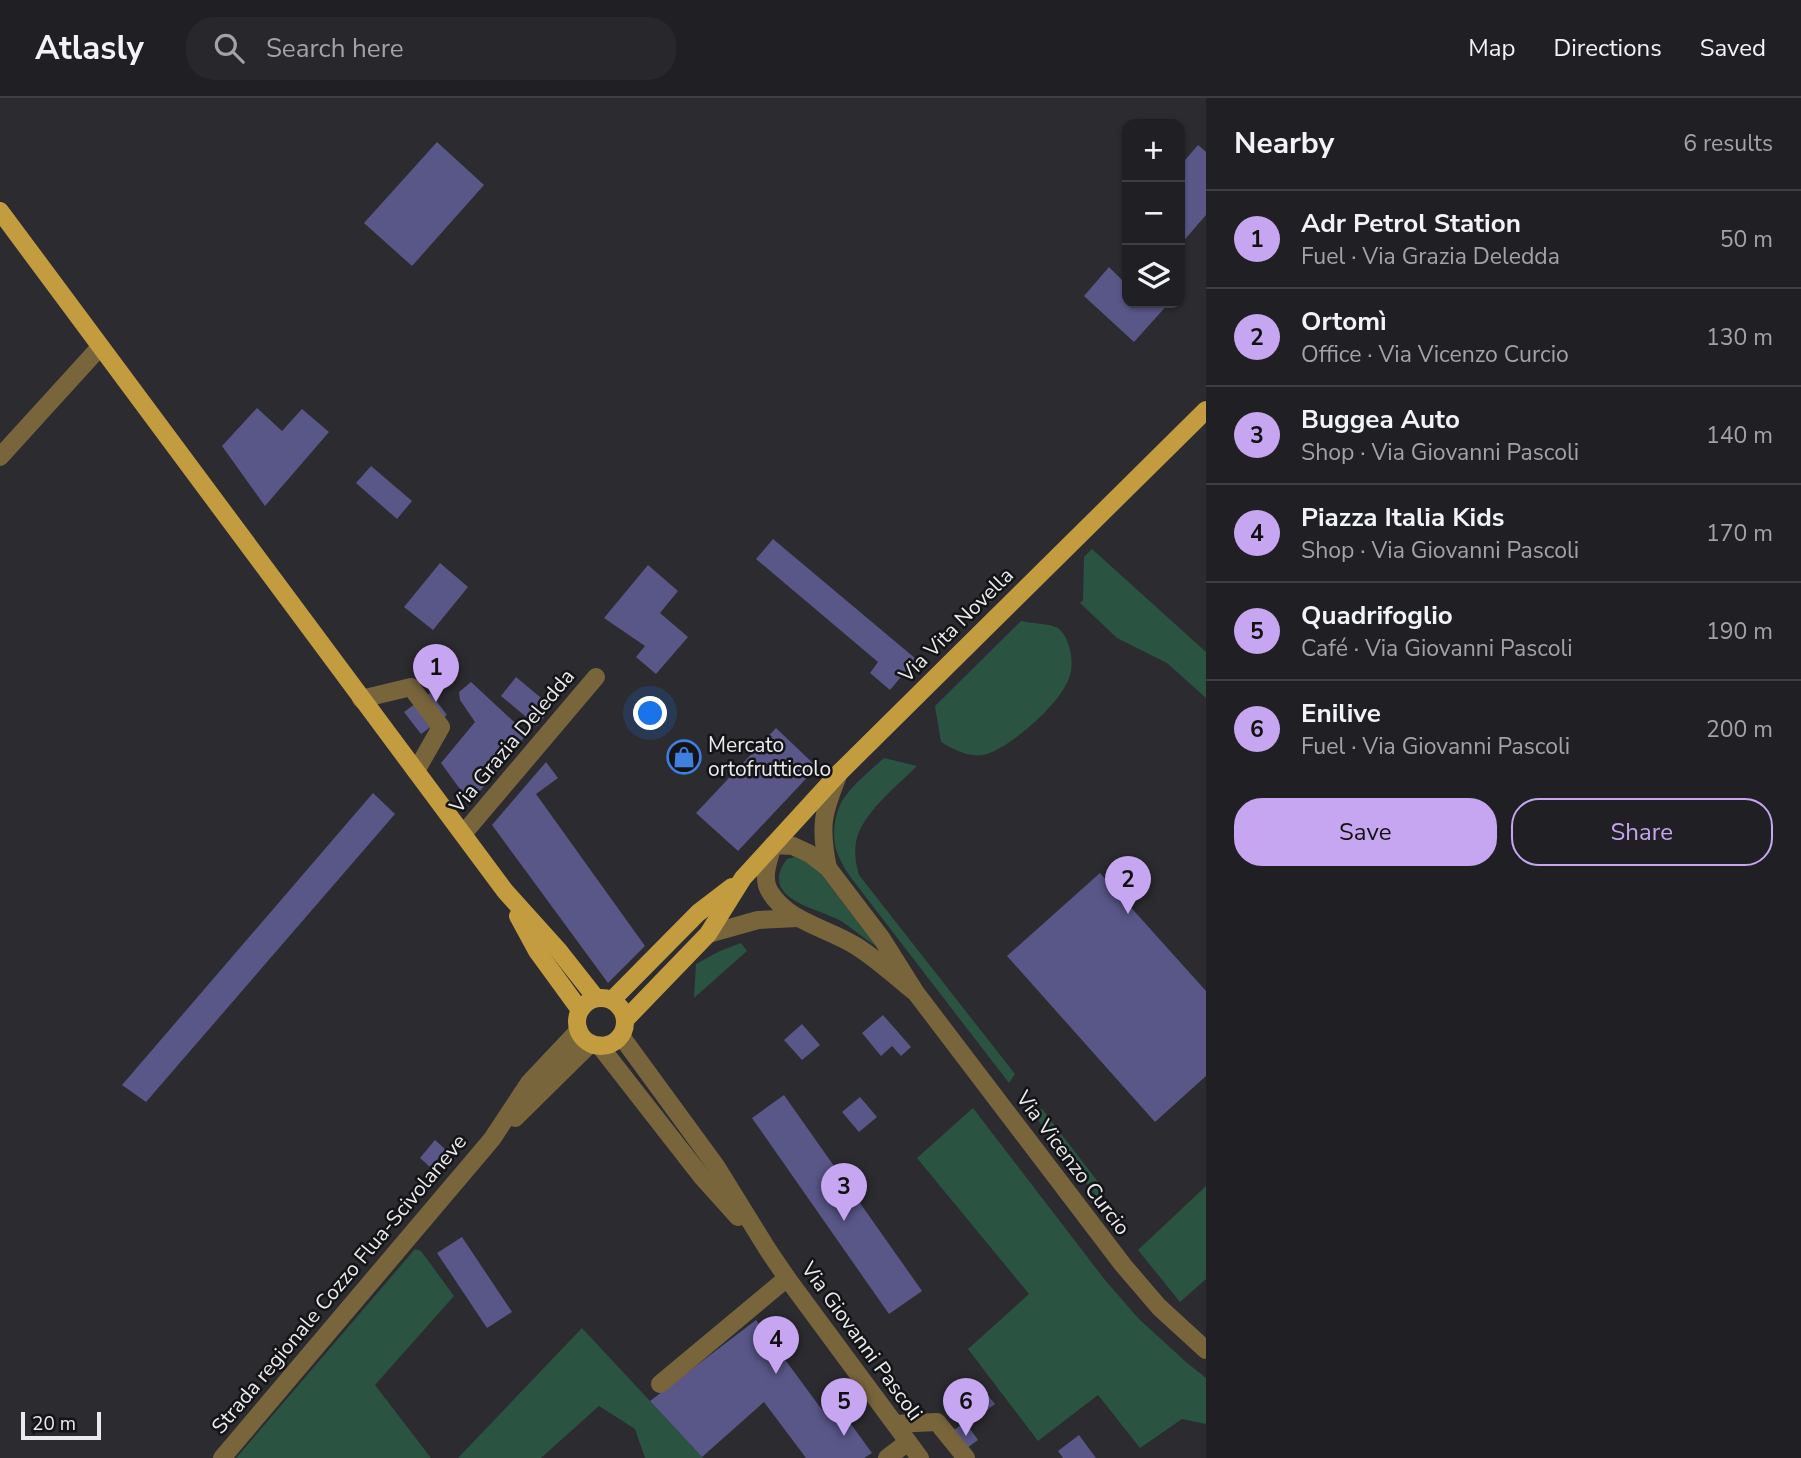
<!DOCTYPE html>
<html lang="en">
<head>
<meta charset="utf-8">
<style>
  body { margin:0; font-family:"Nunito Sans",sans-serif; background:#28282c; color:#f1f3f6 }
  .controls { position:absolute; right:21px; top:21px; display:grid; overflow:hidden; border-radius:14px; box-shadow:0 2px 5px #0004 }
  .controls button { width:63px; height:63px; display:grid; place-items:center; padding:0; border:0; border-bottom:2px solid #3d3e41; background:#202024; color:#f1f3f6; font:35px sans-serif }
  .scale { position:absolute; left:21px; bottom:18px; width:80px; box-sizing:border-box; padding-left:7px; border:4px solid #eaebee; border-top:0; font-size:19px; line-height:24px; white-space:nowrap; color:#eaebee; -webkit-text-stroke:5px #141416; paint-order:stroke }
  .you { position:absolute; left:651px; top:616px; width:24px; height:24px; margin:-18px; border:5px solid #fff; border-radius:50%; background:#1a73e8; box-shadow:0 0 0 10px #1a73e833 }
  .badge { display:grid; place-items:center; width:46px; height:46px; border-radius:50%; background:#c6a6f0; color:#111; font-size:23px; font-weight:700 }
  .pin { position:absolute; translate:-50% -58px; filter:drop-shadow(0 2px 4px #0008) }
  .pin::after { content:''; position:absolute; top:37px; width:24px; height:21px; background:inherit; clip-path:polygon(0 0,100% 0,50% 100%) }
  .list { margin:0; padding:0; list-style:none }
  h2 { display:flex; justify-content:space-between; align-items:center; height:91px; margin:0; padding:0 28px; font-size:30px }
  h2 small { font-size:23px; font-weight:400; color:#a2a3a6 }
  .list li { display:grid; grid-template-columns:46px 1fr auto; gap:21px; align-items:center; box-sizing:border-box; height:98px; padding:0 28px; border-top:2px solid #3d3e41 }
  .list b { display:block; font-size:26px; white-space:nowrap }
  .list p { margin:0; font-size:23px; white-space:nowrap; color:#a2a3a6 }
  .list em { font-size:23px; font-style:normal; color:#a2a3a6 }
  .actions { display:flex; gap:14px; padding:21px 28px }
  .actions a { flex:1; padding:16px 0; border:2px solid #c6a6f0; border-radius:28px; text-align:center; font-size:24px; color:#c6a6f0 }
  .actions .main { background:#c6a6f0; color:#111 }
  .icon { flex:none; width:38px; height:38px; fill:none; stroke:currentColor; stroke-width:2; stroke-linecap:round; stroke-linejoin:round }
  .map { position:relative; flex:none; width:1206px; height:1360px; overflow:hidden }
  header { display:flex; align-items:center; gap:42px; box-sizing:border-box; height:98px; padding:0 35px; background:#202024; border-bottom:2px solid #3d3e41 }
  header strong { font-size:33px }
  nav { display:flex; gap:38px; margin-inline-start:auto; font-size:24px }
  .search { width:490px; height:63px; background:#28282c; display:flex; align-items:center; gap:18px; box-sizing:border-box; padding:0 24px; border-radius:28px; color:#a2a3a6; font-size:26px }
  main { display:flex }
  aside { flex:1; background:#202024 }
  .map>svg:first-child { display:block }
  .green { fill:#2a5341 }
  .building { fill:#585788 }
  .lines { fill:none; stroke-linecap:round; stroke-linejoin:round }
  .minor { stroke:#78653c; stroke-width:18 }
  .major { stroke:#c49c40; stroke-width:18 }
  .labels { text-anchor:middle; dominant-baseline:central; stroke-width:5; stroke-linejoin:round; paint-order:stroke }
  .street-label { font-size:21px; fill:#eaebee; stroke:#141416 }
  .poi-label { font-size:21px; fill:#eaebee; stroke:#141416; text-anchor:start }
</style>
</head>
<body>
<header>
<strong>Atlasly</strong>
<div class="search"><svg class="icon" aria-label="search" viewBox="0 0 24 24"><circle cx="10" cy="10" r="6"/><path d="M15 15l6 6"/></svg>Search here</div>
<nav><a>Map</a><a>Directions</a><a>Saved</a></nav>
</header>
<main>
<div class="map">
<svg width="1206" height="1360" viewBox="0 0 1206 1360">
  <rect width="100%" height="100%" fill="#2b2b30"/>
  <g class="green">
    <polygon points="1092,451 1206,554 1206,600 1167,565 1117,540 1080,505 1083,502 1084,459"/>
    <path d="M1021,523C1030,525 1051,526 1058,530C1064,535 1067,541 1069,548C1072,558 1073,570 1069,580C1060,606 1013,647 987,656C971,661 954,652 941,644L935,608Z"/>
    <path d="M884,660L917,668C898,687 861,716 856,744C854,755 856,766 859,777L1015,976L1009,985L855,785C848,776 842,767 838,757C831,742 834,717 842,703C852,687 870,673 884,660Z"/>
    <path d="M794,759L814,767L877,849C865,841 853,831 841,823C818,810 757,801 787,761Z"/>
    <polygon points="741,845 747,853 694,900 696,866 720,853"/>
    <polygon points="973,1010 1105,1182 1138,1220 1186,1264 1206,1280 1206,1326 1182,1321 1140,1350 1098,1297 1038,1343 968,1251 1029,1196 917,1060"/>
    <polygon points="1042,1011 1102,1089 1097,1099 1030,1012"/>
    <polygon points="1206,1088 1206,1181 1180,1204 1138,1152"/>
    <polygon points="415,1151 421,1153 454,1198 375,1287 431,1360 236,1360"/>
    <polygon points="582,1230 703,1360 645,1360 635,1331 599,1308 541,1360 458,1360"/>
  </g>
  <g class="building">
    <polygon points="437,44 484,87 412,168 364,125"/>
    <polygon points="1198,47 1206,54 1206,117 1180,147 1180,68"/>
    <polygon points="1109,169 1123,183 1127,178 1127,205 1169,205 1134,244 1084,198"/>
    <polygon points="257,310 282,333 302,311 329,334 265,408 222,348"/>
    <polygon points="371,368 412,403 397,421 356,385"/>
    <polygon points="773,441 916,561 890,592 870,575 878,564 756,461"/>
    <polygon points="440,465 468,489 433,532 404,509"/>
    <polygon points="648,467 678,493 660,515 688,539 656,576 636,559 645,548 604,520"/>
    <polygon points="425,557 439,569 433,576 419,565"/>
    <polygon points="516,579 552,609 537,628 501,598"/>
    <polygon points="471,584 527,636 470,705 441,665 475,624 460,602 459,594"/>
    <polygon points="430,595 447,617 421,636 404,614"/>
    <polygon points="776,630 817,669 738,753 696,715"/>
    <polygon points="546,664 558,680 536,696 645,848 608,885 492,727"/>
    <polygon points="373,695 395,716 146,1004 122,987"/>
    <polygon points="1100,775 1206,893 1206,978 1155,1024 1007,858"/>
    <polygon points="883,917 911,949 901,958 892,948 881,958 862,935"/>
    <polygon points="802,926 820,947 802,962 784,942"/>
    <polygon points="784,997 922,1193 889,1216 752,1020"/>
    <polygon points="860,999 877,1019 859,1034 842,1014"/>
    <polygon points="435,1042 446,1052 430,1069 420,1060"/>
    <polygon points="462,1139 512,1214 487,1230 437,1155"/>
    <polygon points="756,1222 828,1320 840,1311 872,1355 864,1360 806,1360 764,1304 702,1359 650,1303"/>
    <polygon points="980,1288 995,1306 986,1313 971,1296"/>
    <polygon points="965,1324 978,1342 956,1358 943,1340"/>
    <polygon points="1079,1337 1096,1360 1063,1360 1058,1353"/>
  </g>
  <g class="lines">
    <g class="minor">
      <polyline points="0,359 100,249"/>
      <polyline points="361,601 411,589 441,629 416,673"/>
      <polyline points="463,736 596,579"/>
      <path d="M828,770C819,727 823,715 839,675"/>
      <polyline points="708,836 758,822 798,820"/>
      <path d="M916,895C896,879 877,861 856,848C828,830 788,824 770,794C761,780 769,761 773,747L793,748L810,756L828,770L882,841L916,895L1123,1167L1159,1209L1206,1252"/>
      <polyline points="621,938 716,1068 768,1152 787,1180 920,1360"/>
      <polyline points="599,947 702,1079 738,1119"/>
      <polyline points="515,1020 591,945"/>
      <polyline points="660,1286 787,1180"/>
      <polyline points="895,1326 937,1324 966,1360"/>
      <polyline points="222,1360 492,1041 529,985 579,932"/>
      <polyline points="887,1360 908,1344"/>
    </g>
    <g class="major">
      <polyline points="0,113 505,793 559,853 596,900"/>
      <polyline points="518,818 537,853 580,912"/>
      <circle cx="601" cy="924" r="24"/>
      <polyline points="612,902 698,815 732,789"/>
      <polyline points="625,922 708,836 743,780 840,674 1206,312"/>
    </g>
  </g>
  <defs>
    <symbol id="shop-ring" viewBox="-11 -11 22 22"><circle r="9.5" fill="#141416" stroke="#3f7fe0" stroke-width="1.5"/><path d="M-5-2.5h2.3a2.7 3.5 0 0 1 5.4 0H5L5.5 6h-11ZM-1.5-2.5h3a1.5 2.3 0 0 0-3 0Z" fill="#3f7fe0"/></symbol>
  </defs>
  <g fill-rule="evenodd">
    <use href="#shop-ring" x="665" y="640" width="38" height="38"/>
  </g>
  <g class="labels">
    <g class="street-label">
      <text transform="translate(956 527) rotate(-45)">Via Vita Novella</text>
      <text transform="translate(512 643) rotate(-50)">Via Grazia Deledda</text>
      <text transform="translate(1073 1065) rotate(53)">Via Vicenzo Curcio</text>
      <text transform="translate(339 1186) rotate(-50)">Strada regionale Cozzo Flua-Scivolaneve</text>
      <text transform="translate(862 1243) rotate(54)">Via Giovanni Pascoli</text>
    </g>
    <g class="poi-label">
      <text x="708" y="647">Mercato<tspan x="708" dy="24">ortofrutticolo</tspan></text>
    </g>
  </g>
</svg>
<div class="controls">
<button>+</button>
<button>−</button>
<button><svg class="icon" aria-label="layers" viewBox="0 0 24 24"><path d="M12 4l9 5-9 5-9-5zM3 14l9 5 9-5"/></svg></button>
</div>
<div class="scale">20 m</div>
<div class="you"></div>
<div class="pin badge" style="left:436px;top:604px">1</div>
<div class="pin badge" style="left:1128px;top:816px">2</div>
<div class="pin badge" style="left:844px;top:1123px">3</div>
<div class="pin badge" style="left:776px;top:1276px">4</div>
<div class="pin badge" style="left:844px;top:1338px">5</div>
<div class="pin badge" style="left:966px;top:1338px">6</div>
</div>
<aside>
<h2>Nearby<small>6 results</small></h2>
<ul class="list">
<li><span class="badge">1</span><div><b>Adr Petrol Station</b><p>Fuel · Via Grazia Deledda</p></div><em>50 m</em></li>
<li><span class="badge">2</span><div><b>Ortomì</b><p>Office · Via Vicenzo Curcio</p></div><em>130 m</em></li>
<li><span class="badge">3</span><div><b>Buggea Auto</b><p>Shop · Via Giovanni Pascoli</p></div><em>140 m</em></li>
<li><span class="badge">4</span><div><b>Piazza Italia Kids</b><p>Shop · Via Giovanni Pascoli</p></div><em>170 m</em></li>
<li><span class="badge">5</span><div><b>Quadrifoglio</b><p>Café · Via Giovanni Pascoli</p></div><em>190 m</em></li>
<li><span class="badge">6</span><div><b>Enilive</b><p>Fuel · Via Giovanni Pascoli</p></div><em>200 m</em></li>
</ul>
<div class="actions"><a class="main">Save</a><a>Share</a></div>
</aside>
</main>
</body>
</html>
